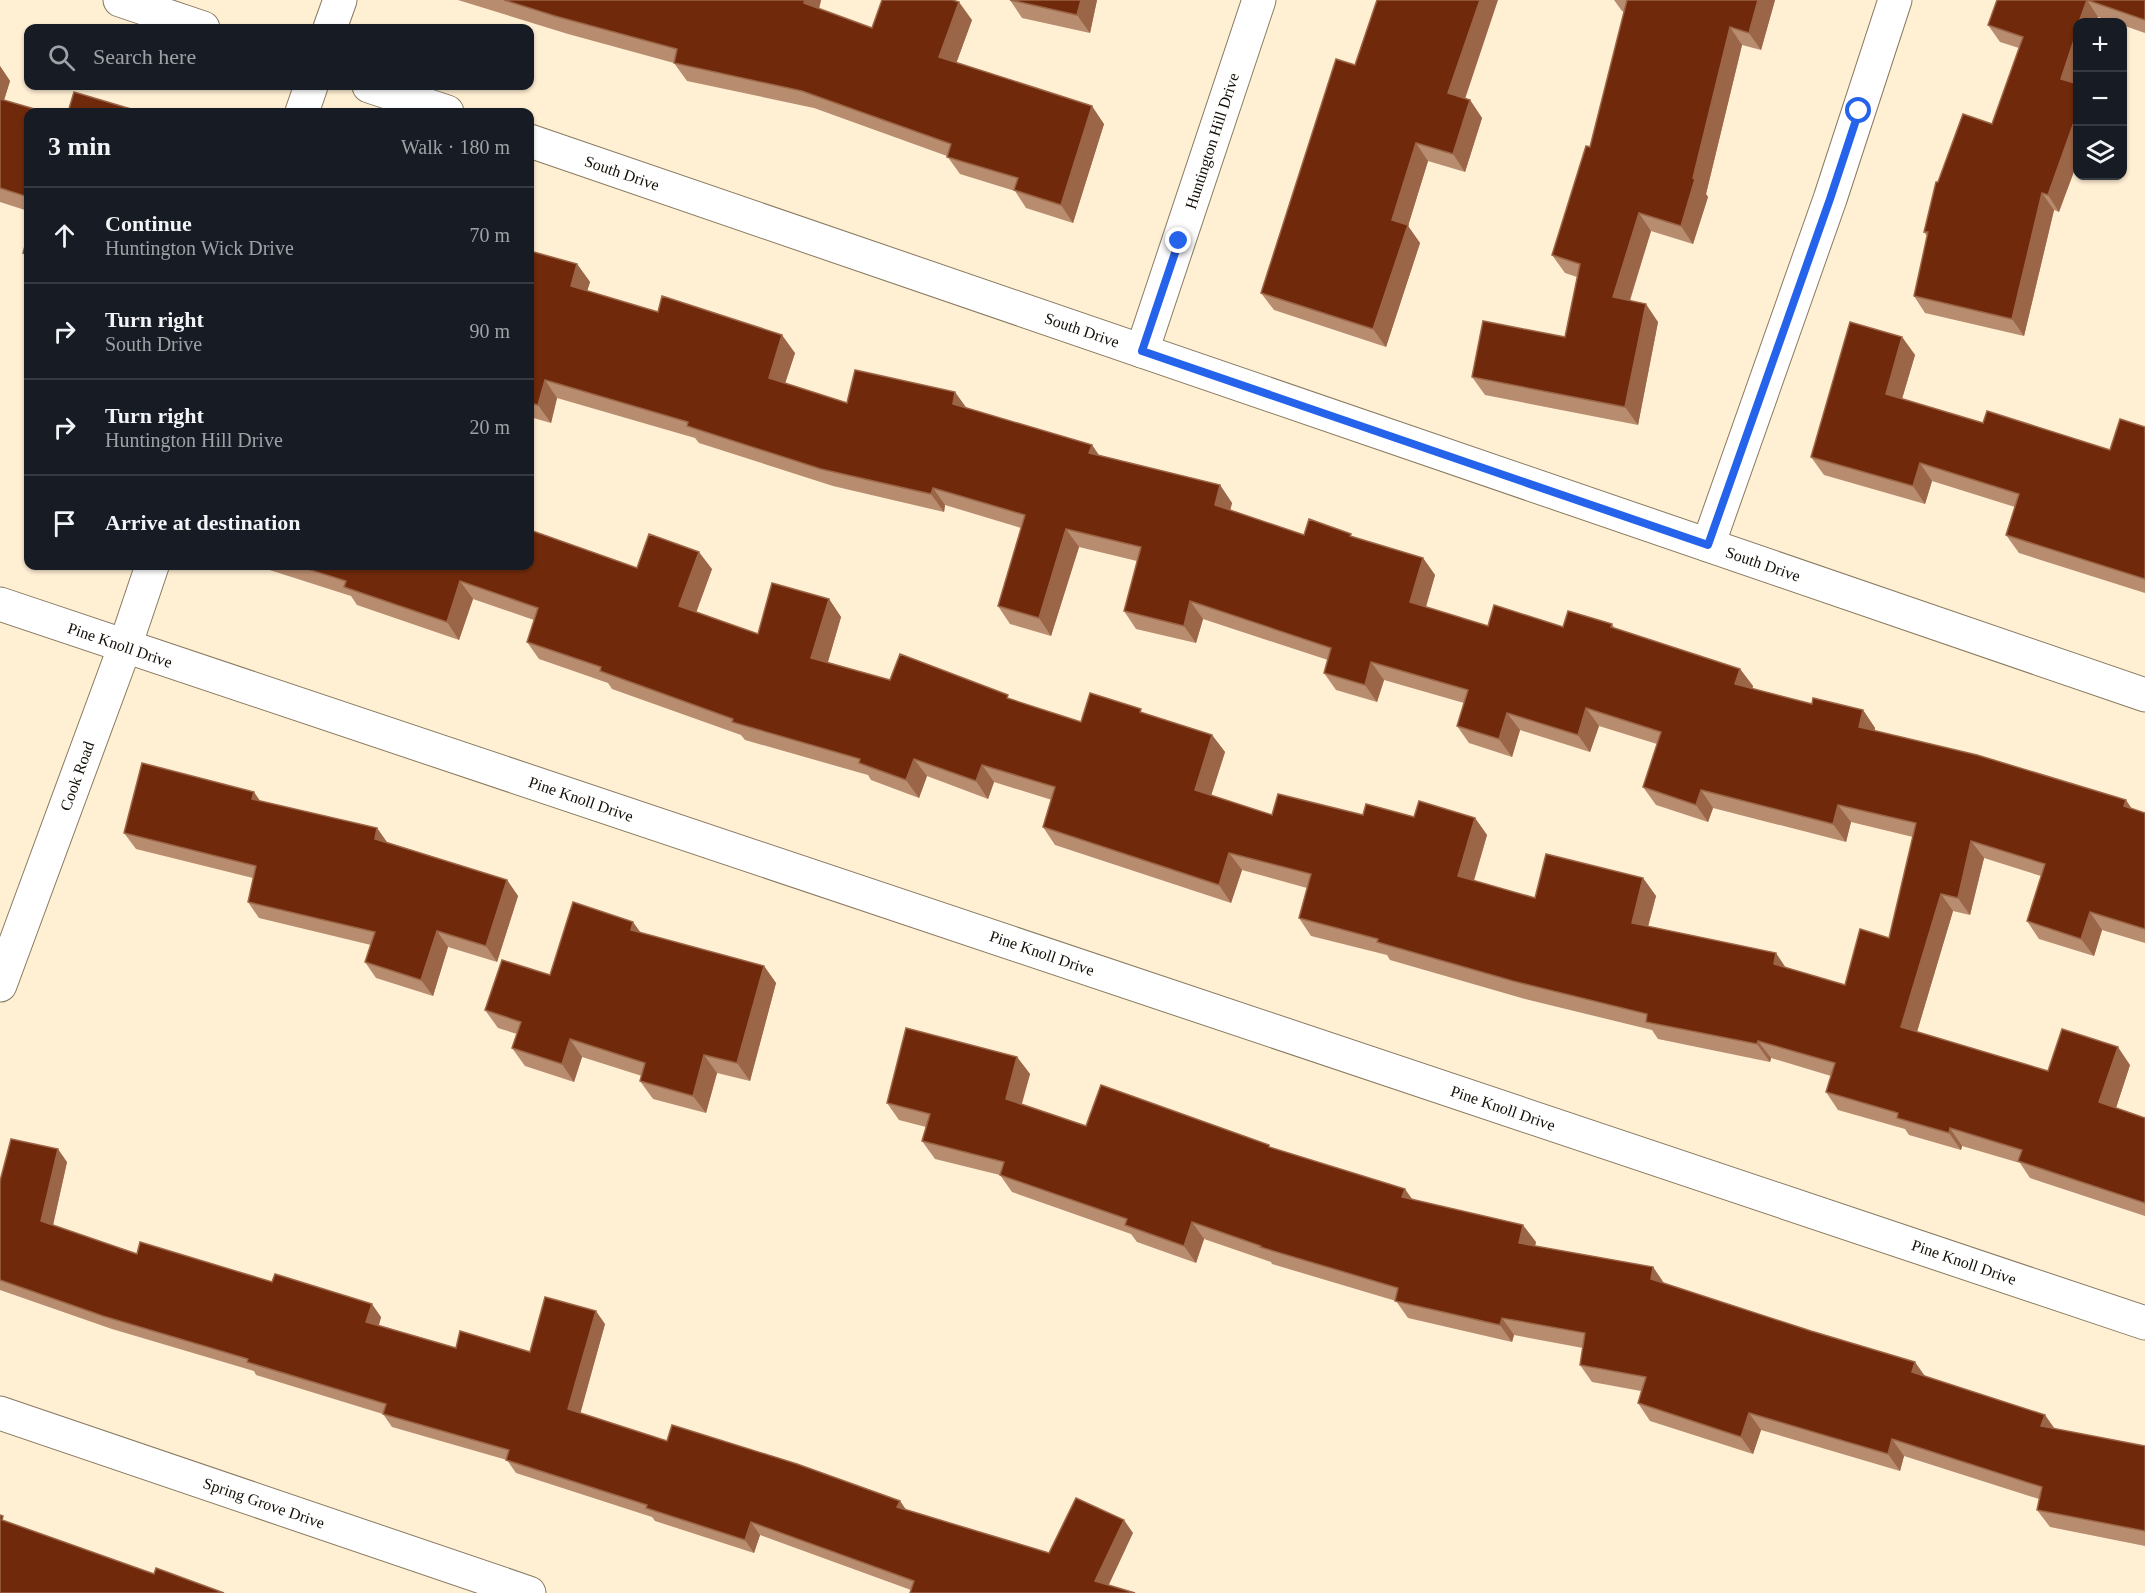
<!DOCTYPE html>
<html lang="en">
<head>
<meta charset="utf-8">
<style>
  body { margin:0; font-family:"Times New Roman",serif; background:#242831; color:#f1f3f6 }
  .controls { position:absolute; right:18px; top:18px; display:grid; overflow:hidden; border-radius:12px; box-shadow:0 2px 4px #0004 }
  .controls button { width:54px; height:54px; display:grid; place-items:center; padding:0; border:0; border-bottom:2px solid #363941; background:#171b24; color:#f1f3f6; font:30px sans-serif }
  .stop { position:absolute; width:18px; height:18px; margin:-14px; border:4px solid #2563eb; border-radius:50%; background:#fff }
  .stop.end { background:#2563eb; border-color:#fff; box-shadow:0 2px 6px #0008 }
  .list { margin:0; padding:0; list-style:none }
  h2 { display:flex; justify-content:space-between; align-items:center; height:78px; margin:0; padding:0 24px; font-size:26px }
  h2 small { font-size:20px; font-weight:400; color:#9ea1a6 }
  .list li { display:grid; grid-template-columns:39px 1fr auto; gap:18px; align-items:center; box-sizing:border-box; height:96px; padding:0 24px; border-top:2px solid #363941 }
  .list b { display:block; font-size:22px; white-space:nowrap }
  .list p { margin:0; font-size:20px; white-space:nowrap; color:#9ea1a6 }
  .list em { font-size:20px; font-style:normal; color:#9ea1a6 }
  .icon { flex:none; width:33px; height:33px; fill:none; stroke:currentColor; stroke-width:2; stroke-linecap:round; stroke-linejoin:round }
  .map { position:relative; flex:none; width:2145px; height:1593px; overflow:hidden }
  .search { position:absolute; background:#171b24; box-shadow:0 2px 4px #0004; left:24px; top:24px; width:510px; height:66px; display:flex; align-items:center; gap:15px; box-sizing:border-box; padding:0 21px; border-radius:12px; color:#9ea1a6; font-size:22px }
  .panel { position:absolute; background:#171b24; box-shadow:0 2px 4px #0004; left:24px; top:108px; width:510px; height:462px; border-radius:12px }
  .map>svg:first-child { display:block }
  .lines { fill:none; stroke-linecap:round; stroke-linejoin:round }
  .minor-casing { stroke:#887a60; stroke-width:35 }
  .tertiary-casing { stroke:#887a60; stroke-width:35 }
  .minor { stroke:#fff; stroke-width:33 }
  .tertiary { stroke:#fff; stroke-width:33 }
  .wall { fill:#b88c6f }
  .shaded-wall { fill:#9b6547 }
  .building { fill:#702a0b; stroke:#9b6547; stroke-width:1.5 }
  .route { stroke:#2563eb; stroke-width:8 }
  .labels { text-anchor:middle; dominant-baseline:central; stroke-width:6; stroke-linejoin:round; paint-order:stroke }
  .street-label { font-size:16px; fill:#140f06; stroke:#fff }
</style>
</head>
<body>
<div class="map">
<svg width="2145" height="1593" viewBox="0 0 2145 1593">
  <rect width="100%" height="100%" fill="#ffefd3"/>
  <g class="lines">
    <defs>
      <g id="minor">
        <polyline points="120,0 203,28"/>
        <polyline points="369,86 447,112"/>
        <polyline points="530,141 2145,695"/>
        <polyline points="1142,351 1259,0"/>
        <polyline points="1708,545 1830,199 1895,0"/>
        <polyline points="0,604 2145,1323"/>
        <polyline points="0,1413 529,1593"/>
      </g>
      <g id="tertiary">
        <polyline points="330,28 340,0"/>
        <polyline points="302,112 311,86"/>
        <polyline points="0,985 125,646 152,566"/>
      </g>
    </defs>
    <use href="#minor" class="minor-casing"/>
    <use href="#tertiary" class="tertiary-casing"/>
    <use href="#minor" class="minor"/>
    <use href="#tertiary" class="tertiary"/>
  </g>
  <g class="wall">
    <polygon points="458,0 821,0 819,9 872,28 972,20 956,63 1104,124 1073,223 1026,208 1015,191 960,174 947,156 814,108 687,81 674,63 568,34"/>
    <polygon points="1010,0 1097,0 1090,33 1022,18"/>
    <polygon points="1614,0 1775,0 1761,50 1742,45 1706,194 1708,197 1693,244 1651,231 1630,301 1658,322 1638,425 1485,395 1472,377 1565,337 1577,277 1565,273 1552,255 1590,147 1624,12 1622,11"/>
    <polygon points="1997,0 2145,0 2145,33 2122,25 2122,22 2114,22 2098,17 2078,22 2078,80 2076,84 2059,212 2054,210 2024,336 1925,313 1914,296 1927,236 1924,232 1938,182 1992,124 2019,48 2000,42 1988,25"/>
    <polygon points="1355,65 1470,100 1482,118 1465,172 1428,161 1408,226 1420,243 1386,347 1274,310 1261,293"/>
    <polygon points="0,66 10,81 4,100 28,112 28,211 0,202"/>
    <polygon points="28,236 28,261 23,253"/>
    <polygon points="530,251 577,264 590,282 587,291 795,353 785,383 847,403 966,408 1092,445 1099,455 1220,485 1232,503 1230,510 1304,535 1354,538 1423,558 1435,575 1426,607 1488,626 1563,627 1612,624 1615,629 1740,669 1753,686 1752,689 1812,704 1863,710 1875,728 1875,731 2145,813 2145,943 2102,930 2094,956 2039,939 2027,921 2041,876 1984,858 1970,915 1953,911 1917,1032 2048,1071 2130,1065 2116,1108 2145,1118 2145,1216 2030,1178 2020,1163 1962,1146 1961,1150 1909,1135 1905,1129 1838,1110 1826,1092 1831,1076 1771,1058 1770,1062 1658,1039 1652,1030 1525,999 1390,960 1387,955 1311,936 1299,918 1307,888 1242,870 1231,903 1055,845 1043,827 1052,800 994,782 988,799 927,776 919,798 871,780 868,775 745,740 741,735 612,689 608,683 539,659 527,642 534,620 473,599 459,640 357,605 351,596 257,566 530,566 712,569 696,612 758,634 829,599 841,617 828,662 890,680 1012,700 1081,722 1144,713 1212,735 1225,752 1211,796 1272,815 1363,815 1475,818 1487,835 1474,881 1535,898 1643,878 1656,896 1648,927 1845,985 1889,938 1913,837 1851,822 1846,842 1713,808 1708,822 1656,805 1643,787 1657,744 1599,726 1590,752 1520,730 1512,757 1469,743 1457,726 1464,703 1384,680 1377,702 1336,690 1324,673 1328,660 1203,619 1196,643 1136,629 1124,611 1137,561 1079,547 1051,636 1010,624 998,606 1021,528 945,505 944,512 833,486 699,443 695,438 557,398 551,423 530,417"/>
    <polygon points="1902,337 1915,355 1902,399 1983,423 2110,450 2145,427 2145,593 2019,553 2006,535 2015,507 1932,481 1925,504 1824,475 1811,457"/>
    <polygon points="260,801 377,828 387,842 507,880 518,896 497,962 448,947 433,996 376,978 365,962 371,945 259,918 248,902 253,878 136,849 124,833"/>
    <polygon points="641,933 764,966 776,983 750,1081 717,1073 706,1113 653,1099 640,1081 642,1076 582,1057 574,1082 525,1066 512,1048 517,1034 498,1028 485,1010 550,975"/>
    <polygon points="1017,1057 1030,1074 1022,1104 1086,1126 1272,1148 1412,1200 1536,1242 1535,1246 1653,1267 1664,1283 1925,1376 2045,1415 2054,1429 2145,1446 2145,1546 2050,1527 2037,1510 2039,1499 1904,1456 1900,1471 1761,1430 1753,1454 1650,1421 1638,1403 1641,1391 1592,1382 1580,1365 1583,1348 1514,1335 1512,1342 1408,1318 1396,1301 1272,1264 1271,1262 1204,1239 1196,1263 1137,1242 1131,1234 1012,1192 1000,1175 935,1159 922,1141 926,1127 899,1120 887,1103"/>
    <polygon points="67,1162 53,1225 137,1254 381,1317 379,1325 456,1348 530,1352 605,1324 580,1413 667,1441 900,1501 906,1510 1049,1553 1133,1533 911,1590 760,1535 754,1553 655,1521 652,1517 516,1473 507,1460 392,1427 383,1414 256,1375 254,1371 112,1329 0,1290 0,1181"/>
  </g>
  <g class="shaded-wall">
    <polygon points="805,0 821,0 816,21 804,3"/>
    <polygon points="1081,0 1097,0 1090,33 1077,15"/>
    <polygon points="1480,0 1498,0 1461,111 1448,93"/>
    <polygon points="1758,0 1775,0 1761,50 1749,33"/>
    <polygon points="2087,0 2098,17 2097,22 2079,22"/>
    <polygon points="959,2 972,20 952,75 939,57"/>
    <polygon points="1730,27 1742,45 1706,194 1708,197 1693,244 1681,226"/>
    <polygon points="2078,28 2078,80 2072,95 2061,79"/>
    <polygon points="0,66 10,81 0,113"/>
    <polygon points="1470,100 1482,118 1465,172 1453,154"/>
    <polygon points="1092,106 1104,124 1073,223 1061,205"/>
    <polygon points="2078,111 2078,161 2059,212 2048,195"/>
    <polygon points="1416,143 1428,161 1408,226 1420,243 1386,347 1373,329 1392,220"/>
    <polygon points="2042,193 2054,210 2024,336 2012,319"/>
    <polygon points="1639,213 1651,231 1625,315 1613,297"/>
    <polygon points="577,264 590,282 583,304 571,286"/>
    <polygon points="1646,304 1658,322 1638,425 1625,407"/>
    <polygon points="782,335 795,353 781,396 769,378"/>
    <polygon points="1902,337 1915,355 1898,412 1886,394"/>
    <polygon points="545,380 557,398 551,423 538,405"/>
    <polygon points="955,392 968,410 953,404"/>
    <polygon points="1092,445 1104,463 1089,453"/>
    <polygon points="1920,463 1932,481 1925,504 1913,486"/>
    <polygon points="1220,485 1232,503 1227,523 1215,505"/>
    <polygon points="933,488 945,505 944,512 931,494"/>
    <polygon points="1066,529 1079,547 1051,636 1039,618"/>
    <polygon points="699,552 712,569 692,624 679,606"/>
    <polygon points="1423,558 1435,575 1422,620 1410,602"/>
    <polygon points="460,581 473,599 459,640 447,622"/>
    <polygon points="829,599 841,617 824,675 811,658"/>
    <polygon points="1190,601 1203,619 1196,643 1184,626"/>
    <polygon points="1371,662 1384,680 1377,702 1365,685"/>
    <polygon points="1740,669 1753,686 1748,702 1735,684"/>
    <polygon points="1586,708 1599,726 1590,752 1578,735"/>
    <polygon points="1863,710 1875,728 1871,745 1859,727"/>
    <polygon points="1507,713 1520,730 1512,757 1499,739"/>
    <polygon points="1212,735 1225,752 1207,808 1195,790"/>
    <polygon points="914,759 927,776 919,798 906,780"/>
    <polygon points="982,765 994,782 988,799 976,781"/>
    <polygon points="1701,790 1713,808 1708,822 1696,805"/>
    <polygon points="254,792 265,808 252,799"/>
    <polygon points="2126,800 2138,818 2124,806"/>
    <polygon points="1838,805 1851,822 1846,842 1833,824"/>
    <polygon points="1475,818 1487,835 1470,893 1458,876"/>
    <polygon points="377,828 388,844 375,839"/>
    <polygon points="1971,841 1984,858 1970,915 1958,898"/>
    <polygon points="1229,853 1242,870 1231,903 1219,885"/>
    <polygon points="1643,878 1656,896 1644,941 1632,923"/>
    <polygon points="507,880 518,896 497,962 486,946"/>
    <polygon points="1941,894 1953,911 1913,1045 1901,1027"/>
    <polygon points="2090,912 2102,930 2094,956 2081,939"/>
    <polygon points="633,922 646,940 631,930"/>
    <polygon points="437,931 448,947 433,996 421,980"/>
    <polygon points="1776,953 1788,971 1774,964"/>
    <polygon points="764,966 776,983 750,1081 737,1063"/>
    <polygon points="570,1039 582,1057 574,1082 562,1064"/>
    <polygon points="1758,1041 1771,1058 1770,1062 1757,1044"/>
    <polygon points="2118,1047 2130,1065 2112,1120 2099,1102"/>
    <polygon points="704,1055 717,1073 706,1113 693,1096"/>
    <polygon points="1017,1057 1030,1074 1018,1116 1006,1099"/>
    <polygon points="1950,1128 1962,1146 1961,1150 1949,1133"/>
    <polygon points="58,1149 67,1162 51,1234 41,1221"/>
    <polygon points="1405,1189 1417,1206 1402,1197"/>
    <polygon points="1192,1222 1204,1239 1196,1263 1184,1246"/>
    <polygon points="1523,1225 1536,1242 1531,1260 1519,1243"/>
    <polygon points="1653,1267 1665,1285 1651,1279"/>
    <polygon points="372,1304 381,1317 376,1335 366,1322"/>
    <polygon points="596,1311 605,1324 578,1422 568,1409"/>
    <polygon points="1502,1318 1514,1335 1512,1342 1500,1325"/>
    <polygon points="1915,1362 1927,1379 1912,1372"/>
    <polygon points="1749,1413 1761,1430 1753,1454 1741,1437"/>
    <polygon points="2045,1415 2057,1432 2041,1426"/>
    <polygon points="1892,1439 1904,1456 1900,1471 1888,1454"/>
    <polygon points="900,1501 909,1514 897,1507"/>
    <polygon points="1124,1520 1133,1533 1105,1593 1095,1581"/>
    <polygon points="751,1522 760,1535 754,1553 745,1540"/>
  </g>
  <g class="building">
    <polygon points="504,0 805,0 804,3 872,28 882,0 952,0 959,2 939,57 1092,106 1061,205 1014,190 1018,178 947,157 951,144 802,91 674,63 677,49 555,16"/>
    <polygon points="1010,0 1081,0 1077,15"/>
    <polygon points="1377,0 1480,0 1448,93 1470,100 1453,154 1416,143 1392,220 1408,225 1373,329 1261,293 1336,59 1355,65"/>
    <polygon points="1627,0 1758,0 1749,33 1730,27 1693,178 1695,179 1681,226 1639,213 1613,297 1646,304 1625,407 1472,377 1483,321 1565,337 1580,264 1552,255 1586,146 1590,147"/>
    <polygon points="1997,0 2145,0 2145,20 2087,0 2079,22 2078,22 2078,28 2061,79 2078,84 2078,111 2048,195 2042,193 2012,319 1914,296 1928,232 1924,232 1936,182 1938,182 1963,114 1992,124 2023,37 1988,25"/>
    <polygon points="74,92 141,112 68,112"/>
    <polygon points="0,99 45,112 28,112 28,197 0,188"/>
    <polygon points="28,236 28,255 23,253"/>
    <polygon points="530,251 577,264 571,286 658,312 662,296 782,335 769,378 847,403 855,370 955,392 953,404 1092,445 1089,453 1220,485 1215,505 1304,535 1309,519 1351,534 1350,536 1423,558 1410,602 1488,626 1494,605 1563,627 1568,611 1612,624 1611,627 1740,669 1735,684 1812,704 1813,698 1863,710 1859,727 1977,755 2126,800 2124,806 2145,813 2145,929 2090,912 2081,939 2027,921 2045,864 1971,841 1958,898 1941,894 1901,1027 2048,1071 2062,1029 2118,1047 2099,1102 2145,1118 2145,1203 2018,1161 2022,1150 1950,1128 1949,1133 1897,1118 1898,1113 1826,1092 1835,1063 1758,1041 1757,1044 1646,1022 1647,1014 1513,981 1377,942 1378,939 1299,918 1311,874 1229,853 1219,885 1043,827 1055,787 982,765 976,781 914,759 906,780 859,763 860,759 732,722 733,719 600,671 601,667 527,642 538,608 460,581 447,622 344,587 346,581 298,566 530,566 530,530 637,568 649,534 699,552 679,606 758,634 772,583 829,599 811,658 890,680 900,654 1008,695 1007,698 1081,722 1090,693 1141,709 1140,712 1212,735 1195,790 1272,815 1278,794 1363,815 1366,804 1414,817 1419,801 1475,818 1458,876 1535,898 1546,854 1643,878 1632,923 1776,953 1774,964 1845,985 1860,929 1889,938 1916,823 1838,805 1833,824 1701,790 1696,805 1643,787 1661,732 1586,708 1578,735 1507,713 1499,739 1457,726 1468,690 1371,662 1365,685 1324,673 1331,648 1190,601 1184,626 1124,611 1141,547 1066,529 1039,618 998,606 1025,515 933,488 931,494 821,469 687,426 688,422 545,380 538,405 530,403"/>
    <polygon points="1850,322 1902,337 1886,394 1983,423 1987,411 2110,450 2120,419 2145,427 2145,579 2006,535 2019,494 1920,463 1913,486 1811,457"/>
    <polygon points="142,763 254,792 252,799 377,828 375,839 507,880 486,946 437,931 421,980 365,962 375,932 248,902 256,866 124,833"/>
    <polygon points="573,902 633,922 631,930 764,966 737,1063 704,1055 693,1096 640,1081 645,1063 570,1039 562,1064 512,1048 521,1022 485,1010 502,960 550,975"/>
    <polygon points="906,1028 1017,1057 1006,1099 1086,1126 1101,1085 1269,1145 1269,1147 1405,1189 1402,1197 1523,1225 1519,1243 1653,1267 1651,1279 1811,1331 1915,1362 1912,1372 2045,1415 2041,1426 2145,1446 2145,1531 2037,1510 2042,1487 1892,1439 1888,1454 1749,1413 1741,1437 1638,1403 1646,1377 1580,1365 1585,1333 1502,1318 1500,1325 1395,1301 1398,1288 1260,1247 1261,1246 1192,1222 1184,1246 1125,1225 1127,1219 1000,1175 1004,1162 922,1141 930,1114 887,1103"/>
    <polygon points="11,1139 58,1149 41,1221 137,1254 140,1242 272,1282 275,1274 372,1304 366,1322 456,1348 460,1331 530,1352 545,1297 596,1311 568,1409 667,1441 672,1425 797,1464 900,1501 897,1507 1049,1553 1076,1498 1124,1520 1095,1581 1135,1593 910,1593 914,1581 751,1522 745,1540 646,1508 647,1505 506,1460 509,1450 383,1414 386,1404 247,1362 248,1359 103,1316 0,1280 0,1181"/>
    <polygon points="0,1515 3,1516 2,1520 154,1574 156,1568 224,1593 0,1593"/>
  </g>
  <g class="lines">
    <polyline class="route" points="1179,241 1142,351 1708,545 1830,199 1859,111"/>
  </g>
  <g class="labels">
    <g class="street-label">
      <text transform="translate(1212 141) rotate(-72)">Huntington Hill Drive</text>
      <text transform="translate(622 173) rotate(19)">South Drive</text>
      <text transform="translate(1082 330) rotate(19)">South Drive</text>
      <text transform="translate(1763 564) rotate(19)">South Drive</text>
      <text transform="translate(120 645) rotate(19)">Pine Knoll Drive</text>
      <text transform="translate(77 776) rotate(-70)">Cook Road</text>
      <text transform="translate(581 799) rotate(19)">Pine Knoll Drive</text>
      <text transform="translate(1042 953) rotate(19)">Pine Knoll Drive</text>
      <text transform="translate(1503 1108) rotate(19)">Pine Knoll Drive</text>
      <text transform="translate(1964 1262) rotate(19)">Pine Knoll Drive</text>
      <text transform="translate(264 1503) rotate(19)">Spring Grove Drive</text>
    </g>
  </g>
</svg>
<div class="controls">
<button>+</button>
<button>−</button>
<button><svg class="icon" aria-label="layers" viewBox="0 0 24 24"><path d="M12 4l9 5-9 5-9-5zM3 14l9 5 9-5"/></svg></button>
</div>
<div class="stop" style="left:1859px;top:111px"></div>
<div class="stop end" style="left:1179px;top:241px"></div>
<div class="search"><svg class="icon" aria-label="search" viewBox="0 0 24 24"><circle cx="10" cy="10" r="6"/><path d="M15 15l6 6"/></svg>Search here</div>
<section class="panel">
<h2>3 min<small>Walk · 180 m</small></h2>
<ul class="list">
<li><svg class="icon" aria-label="ahead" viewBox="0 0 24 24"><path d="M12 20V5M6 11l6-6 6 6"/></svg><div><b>Continue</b><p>Huntington Wick Drive</p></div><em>70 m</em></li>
<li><svg class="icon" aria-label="right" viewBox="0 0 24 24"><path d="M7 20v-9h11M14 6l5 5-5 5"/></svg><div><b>Turn right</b><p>South Drive</p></div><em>90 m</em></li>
<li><svg class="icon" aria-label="right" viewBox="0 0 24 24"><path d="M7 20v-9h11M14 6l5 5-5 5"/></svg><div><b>Turn right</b><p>Huntington Hill Drive</p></div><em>20 m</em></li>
<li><svg class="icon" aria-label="arrive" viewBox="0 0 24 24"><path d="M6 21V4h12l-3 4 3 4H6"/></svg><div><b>Arrive at destination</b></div></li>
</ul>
</section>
</div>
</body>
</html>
